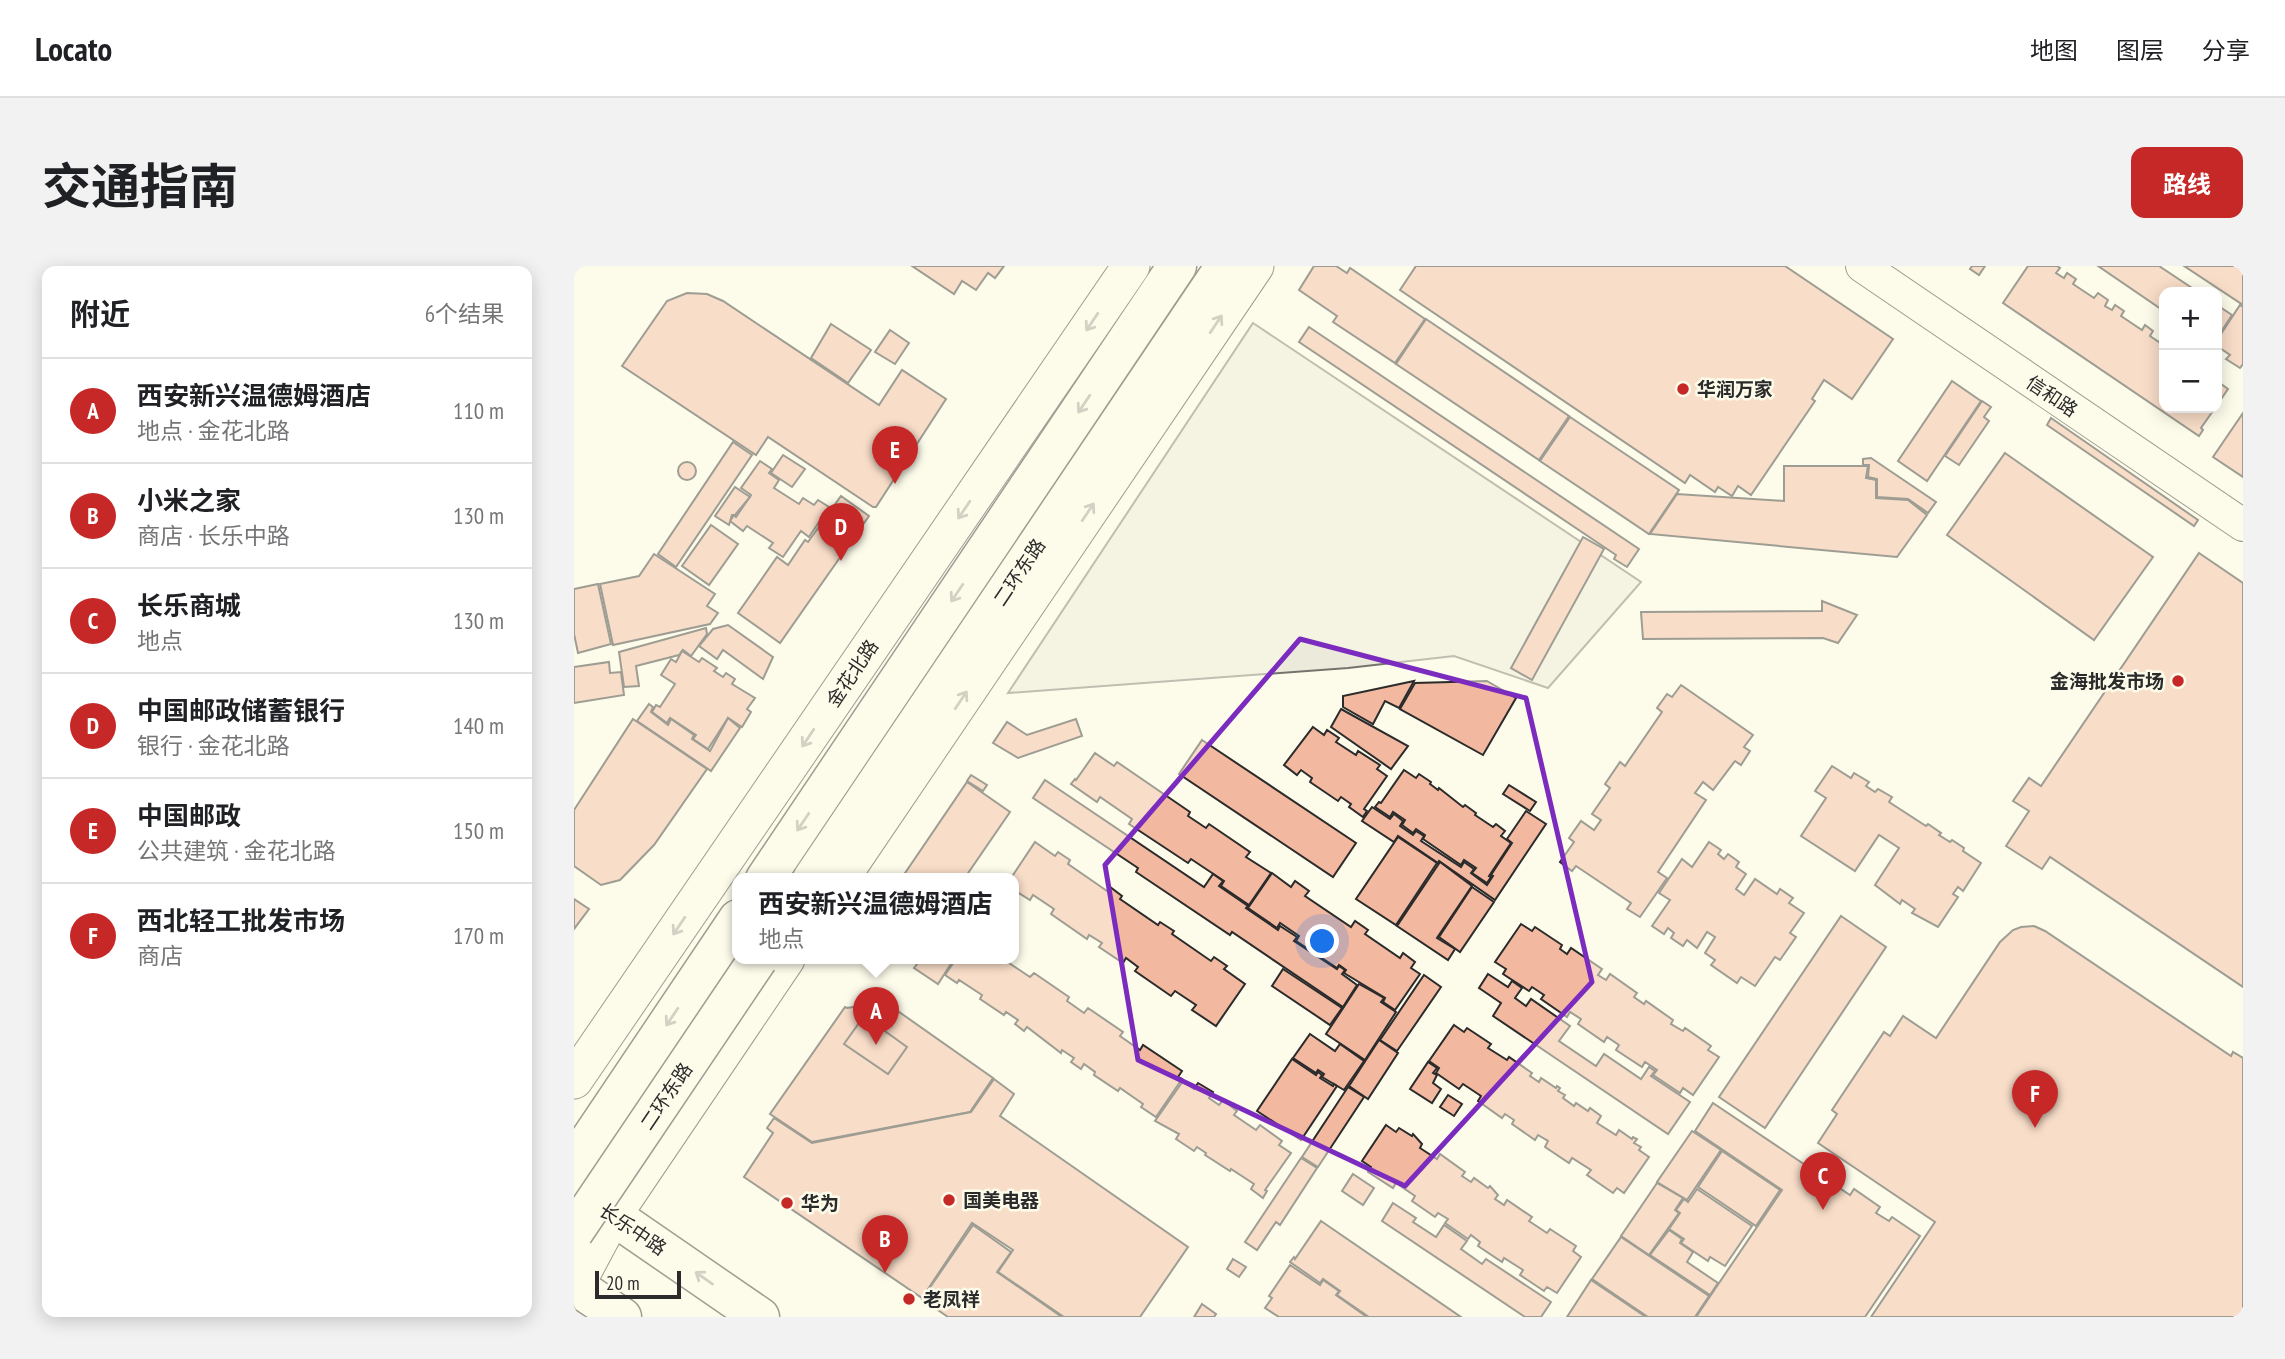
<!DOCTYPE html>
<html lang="zh">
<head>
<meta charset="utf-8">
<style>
  body { margin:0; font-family:"PT Sans Narrow","Noto Sans SC",sans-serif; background:#f2f2f2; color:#202124 }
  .controls { position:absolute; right:21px; top:21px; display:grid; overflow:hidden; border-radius:14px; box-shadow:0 4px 18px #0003 }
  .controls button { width:63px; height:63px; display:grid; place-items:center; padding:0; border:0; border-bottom:2px solid #e0e0e0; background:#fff; color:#202124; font:35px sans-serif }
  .scale { position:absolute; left:21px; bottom:18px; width:86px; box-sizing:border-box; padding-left:7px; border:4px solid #2b2b2b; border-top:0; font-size:19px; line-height:24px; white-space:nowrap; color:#2b2b2b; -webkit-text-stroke:5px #fdfbea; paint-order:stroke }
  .you { position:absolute; left:749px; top:676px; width:24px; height:24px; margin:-18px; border:5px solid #fff; border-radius:50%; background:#1a73e8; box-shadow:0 0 0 10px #1a73e833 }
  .badge { display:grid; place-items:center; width:46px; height:46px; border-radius:50%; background:#c62828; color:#fff; font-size:23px; font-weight:700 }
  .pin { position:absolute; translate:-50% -58px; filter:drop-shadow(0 2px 4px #0008) }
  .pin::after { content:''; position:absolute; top:37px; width:24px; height:21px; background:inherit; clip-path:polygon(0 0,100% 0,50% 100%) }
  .popup { position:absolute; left:158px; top:607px; width:287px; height:91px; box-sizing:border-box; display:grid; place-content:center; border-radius:14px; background:#fff; filter:drop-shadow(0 2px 5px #0005); font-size:23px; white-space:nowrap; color:#757577 }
  .popup b { font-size:26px; color:#202124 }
  .popup::after { content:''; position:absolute; left:50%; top:100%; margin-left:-14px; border:14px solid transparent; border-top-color:#fff }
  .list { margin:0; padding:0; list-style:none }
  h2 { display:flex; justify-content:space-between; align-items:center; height:91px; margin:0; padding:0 28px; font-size:30px }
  h2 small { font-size:23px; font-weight:400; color:#757577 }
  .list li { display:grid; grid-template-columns:46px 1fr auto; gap:21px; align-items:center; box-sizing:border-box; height:105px; padding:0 28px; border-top:2px solid #e0e0e0 }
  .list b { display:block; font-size:26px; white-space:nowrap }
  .list p { margin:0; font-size:23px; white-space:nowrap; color:#757577 }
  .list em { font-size:23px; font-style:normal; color:#757577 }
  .map { position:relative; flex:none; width:1669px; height:1051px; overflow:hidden; border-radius:14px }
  header { display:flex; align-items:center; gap:42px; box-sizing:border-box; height:98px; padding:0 35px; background:#fff; border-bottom:2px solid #e0e0e0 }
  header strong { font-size:33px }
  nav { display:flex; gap:38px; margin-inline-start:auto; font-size:24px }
  .intro { display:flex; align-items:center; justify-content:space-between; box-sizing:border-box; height:168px; padding:0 42px }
  h1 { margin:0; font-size:49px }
  .button { padding:18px 32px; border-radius:14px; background:#c62828; color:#fff; font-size:24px; font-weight:700 }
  main { display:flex; gap:42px; padding:0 42px }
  aside { flex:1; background:#fff; border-radius:14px; box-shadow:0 4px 18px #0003 }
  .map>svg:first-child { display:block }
  .parking { fill:#eceadb; stroke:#74746e; stroke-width:2 }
  .building { fill:#f2b8a0; stroke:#2b2b2b; stroke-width:2 }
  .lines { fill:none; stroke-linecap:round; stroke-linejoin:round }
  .tertiary-casing { stroke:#2b2b2b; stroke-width:34 }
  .secondary-casing { stroke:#2b2b2b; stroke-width:39 }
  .primary-casing { stroke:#2b2b2b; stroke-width:41 }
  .trunk-casing { stroke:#2b2b2b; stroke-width:41 }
  .tertiary { stroke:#fdfbea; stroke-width:32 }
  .secondary { stroke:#fdfbea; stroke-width:37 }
  .primary { stroke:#fdfbea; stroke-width:38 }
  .trunk { stroke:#fdfbea; stroke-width:38 }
  .trunk-bridge-casing { stroke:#2b2b2b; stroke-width:41; stroke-linecap:butt }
  .trunk-bridge { stroke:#fdfbea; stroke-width:38 }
  .oneway { stroke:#9e9d94 }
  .marked { fill:none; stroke:#7b2cbf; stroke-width:5; stroke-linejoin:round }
  .poi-dot { fill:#c62828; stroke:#fdfbea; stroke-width:2.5 }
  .labels { text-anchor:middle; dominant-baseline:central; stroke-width:5; stroke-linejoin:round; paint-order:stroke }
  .poi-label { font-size:19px; font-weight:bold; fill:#2b2b2b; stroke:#fdfbea; text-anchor:start }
  .street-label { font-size:19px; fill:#2b2b2b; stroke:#fdfbea }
</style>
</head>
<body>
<header>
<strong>Locato</strong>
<nav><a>地图</a><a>图层</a><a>分享</a></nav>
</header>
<div class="intro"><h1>交通指南</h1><a class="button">路线</a></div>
<main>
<aside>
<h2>附近<small>6个结果</small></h2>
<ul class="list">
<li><span class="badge">A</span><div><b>西安新兴温德姆酒店</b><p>地点 · 金花北路</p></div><em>110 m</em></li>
<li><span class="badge">B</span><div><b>小米之家</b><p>商店 · 长乐中路</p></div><em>130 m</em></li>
<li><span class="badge">C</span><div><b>长乐商城</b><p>地点</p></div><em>130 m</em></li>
<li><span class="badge">D</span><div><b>中国邮政储蓄银行</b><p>银行 · 金花北路</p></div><em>140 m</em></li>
<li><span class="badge">E</span><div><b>中国邮政</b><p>公共建筑 · 金花北路</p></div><em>150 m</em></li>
<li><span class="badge">F</span><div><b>西北轻工批发市场</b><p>商店</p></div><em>170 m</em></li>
</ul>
</aside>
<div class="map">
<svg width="1669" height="1051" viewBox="0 0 1669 1051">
  <rect width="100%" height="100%" fill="#fdfbea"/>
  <polygon class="parking" points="679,57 1067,316 974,422 880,390 774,402 434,427"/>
  <g class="building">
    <polygon points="338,0 430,0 421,12 414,7 402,24 388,15 380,28"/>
    <polygon points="740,0 762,0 773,7 776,2 851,53 821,97 759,56 763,50 725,24"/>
    <polygon points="842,0 1211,0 1319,73 1278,133 1250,114 1238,133 1241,135 1177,229 1164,220 1158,230 1144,221 1141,226 1116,209 1111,217 826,24"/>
    <polygon points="1398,0 1411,0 1405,9 1396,3"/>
    <polygon points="1454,0 1483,0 1486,2 1482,7 1490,12 1493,7 1502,13 1499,18 1520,32 1524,27 1534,34 1531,40 1538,44 1541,39 1550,45 1547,50 1568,64 1571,59 1579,65 1576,70 1585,76 1588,71 1590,72 1590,142 1641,142 1627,162 1629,164 1625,170 1429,37"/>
    <polygon points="1524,0 1585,0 1624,26 1590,26 1590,45"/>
    <polygon points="1610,0 1669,0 1669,39"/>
    <polygon points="113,27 133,28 149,35 305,139 328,104 372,133 302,241 299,241 194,171 182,189 48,100 93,35"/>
    <polygon points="1643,39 1658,49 1643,72"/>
    <polygon points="1666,39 1669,41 1669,98 1666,102 1652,93 1656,89 1643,80 1643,74"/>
    <polygon points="852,53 995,150 965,194 822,98"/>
    <polygon points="257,58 297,84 274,117 237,92"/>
    <polygon points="735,61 1065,283 1053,301 1040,293 1042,289 725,76"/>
    <polygon points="316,64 335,77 321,98 301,86"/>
    <polygon points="1378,115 1407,135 1353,215 1324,195"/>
    <polygon points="1643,115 1654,123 1643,139"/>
    <polygon points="1408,135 1417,141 1410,151 1415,155 1385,199 1371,190"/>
    <polygon points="1669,147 1669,211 1639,191"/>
    <polygon points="996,151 1105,224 1075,268 966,195"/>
    <polygon points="1477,152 1624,254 1620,260 1473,159"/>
    <polygon points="159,176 178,189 102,301 84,288"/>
    <polygon points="1431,187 1579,291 1520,374 1373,269"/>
    <polygon points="209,189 231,203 218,221 197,207"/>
    <polygon points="1297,192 1362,236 1354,247 1334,233 1303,231 1303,213 1294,211 1295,199 1289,199 1289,193"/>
    <polygon points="186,195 198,203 195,207 205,214 200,222 225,238 229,232 240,239 244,234 255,241 235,271 227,265 209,291 195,282 199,277 173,260 169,265 156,255 160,249 162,251 177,229 167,222"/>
    <circle cx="113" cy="205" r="9"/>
    <polygon points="1210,200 1294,200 1292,212 1302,214 1302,232 1334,234 1353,249 1323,291 1076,268 1103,228 1210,235"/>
    <polygon points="161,221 176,231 161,249 158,249 155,259 141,250"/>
    <polygon points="267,230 295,250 206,377 164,347 203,291 214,299 231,274 234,276"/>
    <polygon points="137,259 164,278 135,319 108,300"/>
    <polygon points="1009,271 1030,283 958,414 937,402"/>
    <polygon points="1625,287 1669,317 1669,721 1476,591 1468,603 1432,580 1455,545 1439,535 1455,512 1467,520"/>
    <polygon points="80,288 141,328 133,340 144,347 136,358 39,379 26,318 65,310"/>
    <polygon points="24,318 37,378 4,387 0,368 0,323"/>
    <polygon points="1248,335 1283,349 1264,377 1249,372 1069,373 1067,346 1248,345"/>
    <polygon points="154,359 199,391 189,413 149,384 143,393 125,380 139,363"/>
    <polygon points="132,362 133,368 117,390 109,384 105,389 62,400 65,420 50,421 45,386"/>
    <polygon points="108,385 125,396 128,392 143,402 140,405 149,411 152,407 161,413 158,418 181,432 173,443 177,446 168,461 154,452 134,483 119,473 122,469 96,452 93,457 78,446 82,439 86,441 101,418 87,409 97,393 102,396"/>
    <polygon points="35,396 36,407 47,406 50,429 0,437 0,401"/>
    <polygon points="840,415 825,442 811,435 799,458 769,441 769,430"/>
    <polygon points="913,415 942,432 909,489 826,443 841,417"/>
    <polygon points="1107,419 1179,469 1170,481 1176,485 1167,499 1161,495 1139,524 1129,516 1121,527 1132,534 1084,606 1093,612 1066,651 1053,643 1057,637 1002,600 998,605 986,596 1000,576 995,572 1007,555 1020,564 1027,554 1018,548 1036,522 1031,518 1046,496 1051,500 1088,446 1083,442 1093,428 1098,431"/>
    <polygon points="75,438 79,441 77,446 94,459 97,453 120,469 118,473 136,485 154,452 166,462 137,505 63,455"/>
    <polygon points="767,443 834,480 817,503 757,461"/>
    <polygon points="59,453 133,503 80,579 46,614 27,619 0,600 0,544"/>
    <polygon points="502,453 508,470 444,492 419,477 433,456 453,469"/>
    <polygon points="739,461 750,469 753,464 765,472 762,476 782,489 784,485 806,499 803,503 813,510 790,543 793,545 789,551 775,541 777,538 767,531 764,535 736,516 738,512 727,504 723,509 710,499"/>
    <polygon points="628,474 782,577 759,611 605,508"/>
    <polygon points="521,487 540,500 543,496 616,546 614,550 632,562 635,558 676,586 672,591 697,607 675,639 647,620 650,615 617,593 614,597 555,558 558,553 526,531 523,536 497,518 501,513 502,514"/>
    <polygon points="1258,500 1277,512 1280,507 1295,516 1292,520 1301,526 1304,523 1318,531 1315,536 1352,560 1354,558 1367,567 1365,569 1376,576 1378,574 1390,582 1389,585 1407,597 1389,625 1384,621 1379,628 1384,631 1364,661 1338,647 1341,643 1328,634 1326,638 1301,619 1325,582 1305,569 1281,605 1227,570 1252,532 1241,525"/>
    <polygon points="830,504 842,512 845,508 857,516 856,518 864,524 865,522 889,541 891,539 902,547 901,549 919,561 922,558 931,565 927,570 937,577 915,610 917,611 913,617 898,607 902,602 890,594 887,599 849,573 851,569 842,563 839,567 828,559 831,554 819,546 816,551 801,541 805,536 807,537"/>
    <polygon points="397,509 413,519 409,525 393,515"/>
    <polygon points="471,514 630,621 639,608 649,615 645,620 674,640 672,642 704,664 706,660 723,671 720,675 763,703 765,700 771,704 768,708 783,719 769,741 658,666 656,669 562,606 564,602 459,532"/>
    <polygon points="393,516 436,546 390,613 327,613"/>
    <polygon points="935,519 962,536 956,545 929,528"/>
    <polygon points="798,541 816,553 820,548 829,555 826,560 839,569 842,565 850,570 847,575 887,601 890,596 900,603 897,607 913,619 919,610 917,609 938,577 933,573 952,545 972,558 921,634 865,595 864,597 824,570 820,576 788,555"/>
    <polygon points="824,571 863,597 822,659 782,633"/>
    <polygon points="461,576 481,590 484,586 496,594 494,598 533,625 536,621 548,630 546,633 584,659 586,656 600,665 598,668 637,695 640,691 653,700 650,703 671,718 642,760 618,744 622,739 601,725 597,730 561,705 564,701 552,692 549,697 525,681 528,677 515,669 513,673 477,648 480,643 459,629 456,634 440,624 440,613 433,613 435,610 437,612"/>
    <polygon points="1135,576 1147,584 1144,588 1150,593 1154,588 1165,596 1162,601 1172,608 1162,623 1170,629 1181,613 1203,628 1206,623 1219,632 1215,637 1230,647 1216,667 1222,671 1206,694 1201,691 1181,720 1167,711 1163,717 1137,699 1141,694 1131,687 1141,671 1133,666 1123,682 1113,674 1109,680 1097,672 1100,667 1094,662 1090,668 1078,660 1096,634 1085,627 1108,593 1118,601"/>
    <polygon points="866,596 898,620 863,672 881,683 874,694 823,660"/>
    <polygon points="698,607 717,621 721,615 735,625 731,630 777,661 781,655 794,664 791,668 826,692 829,687 841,696 837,702 846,708 821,744 809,736 811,732 770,707 772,704 765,699 763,702 722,675 725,670 706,657 703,662 674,642"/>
    <polygon points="898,621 920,636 886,686 865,671"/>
    <polygon points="0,633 15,643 0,663"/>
    <polygon points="1267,650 1312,681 1191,862 1145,831"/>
    <polygon points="947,658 958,665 961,661 988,679 986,683 993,688 997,682 1028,703 1024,709 1032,714 1036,708 1063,727 1060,731 1070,738 1072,735 1099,754 1097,758 1109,765 1111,762 1137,780 1134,784 1145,791 1119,829 1109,822 1106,827 1079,809 1083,804 1071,796 1068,801 1042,784 1045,779 1033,771 1030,776 1004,758 1007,753 996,746 993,751 967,733 970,729 958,721 955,725 929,708 932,703 921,696"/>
    <polygon points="1460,660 1471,665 1657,790 1659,786 1669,792 1669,1051 1297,1051 1361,956 1244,877 1263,848 1258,844 1310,766 1316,770 1329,750 1362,772 1426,676 1439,664 1447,661"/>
    <polygon points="347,693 380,693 364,718 340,702"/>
    <polygon points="382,693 438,693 435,697 456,711 460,707 495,731 493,735 510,747 514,742 549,766 546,770 566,784 569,779 608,805 604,811 608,813 582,851 567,841 569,838 546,822 544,825 520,809 521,806 510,798 507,803 497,796 500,792 488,784 487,787 453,761 450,765 441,758 444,754 432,746 430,749 406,733 408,729 385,714 383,717 371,709"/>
    <polygon points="709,703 768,742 756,759 698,720"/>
    <polygon points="914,708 934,721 938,715 948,722 941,732 952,740 957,733 996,760 985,775 1022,800 1030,788 1067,813 1075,801 1081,805 1077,810 1116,836 1094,868 919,750 927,737 905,722"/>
    <polygon points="850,709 867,721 823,785 806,774"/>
    <polygon points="785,718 810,732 807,736 822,746 791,794 752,768"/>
    <polygon points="311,736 419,812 396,846 238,876 196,848 271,741 273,742"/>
    <polygon points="290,750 333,781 314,808 270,778"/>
    <polygon points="880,759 890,766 893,762 917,778 914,782 933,794 935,791 958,807 956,810 965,816 967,812 982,822 983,820 986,822 984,825 991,829 989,832 1000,840 1002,837 1014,845 1016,842 1027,850 1023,857 1042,869 1045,864 1058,873 1059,871 1063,873 1060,877 1067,881 1065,884 1075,891 1050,927 1043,922 1039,927 1013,909 1017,904 998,892 995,897 971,881 974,875 964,869 961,874 938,858 940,854 931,848 928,852 904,835 907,830 889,818 885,823 862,807 865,802 855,795"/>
    <polygon points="736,768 761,785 766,778 790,795 770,824 748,811 750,808 744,804 742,807 719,792"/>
    <polygon points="805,774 824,787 794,833 775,820"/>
    <polygon points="718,793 742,809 744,806 748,809 746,812 759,820 760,818 763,820 727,874 683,845"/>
    <polygon points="854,796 863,802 859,807 863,809 859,817 867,823 858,837 836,823"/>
    <polygon points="420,813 440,828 426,850 614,981 566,1051 490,1051 424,1006 439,984 398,957 348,1032 170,911 199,867 193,862 200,852 238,877 397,846"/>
    <polygon points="609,815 620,823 624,817 639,826 635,832 645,839 649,834 663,845 660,849 682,864 686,859 708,875 705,879 717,887 691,924 693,925 689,932 677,923 680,918 657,903 656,905 631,889 632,887 623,881 620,885 602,873 605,868 581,855"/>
    <polygon points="774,821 790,831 744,901 728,891"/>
    <polygon points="874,829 888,838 880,850 866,841"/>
    <polygon points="1139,837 1276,929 1280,923 1306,941 1302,947 1315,955 1318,951 1346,970 1291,1051 1122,1051 1208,924 1121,865"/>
    <polygon points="812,859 822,866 825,862 838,870 839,868 848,878 846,882 863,893 866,888 891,906 888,910 897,916 900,912 914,922 916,920 924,929 921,933 930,939 933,934 958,951 955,955 973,967 976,963 1002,980 999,985 1007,991 983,1027 973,1021 970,1025 946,1009 949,1004 930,992 928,996 904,980 906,976 897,969 894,973 871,957 874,953 864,947 861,951 838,935 841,930 822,917 819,922 794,906 797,901 788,895"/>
    <polygon points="1118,865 1147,884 1113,934 1083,916"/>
    <polygon points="1148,885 1206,924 1182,960 1124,921"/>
    <polygon points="727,892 743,902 706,959 702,956 683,984 671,976"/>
    <polygon points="779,908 800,922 789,939 768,925"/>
    <polygon points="1083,917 1109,932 1101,944 1105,947 1075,989 1047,970"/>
    <polygon points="1123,923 1178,960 1151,1000 1136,991 1134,995 1107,977 1110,973 1095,963 1106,947 1102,944 1110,933 1114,936"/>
    <polygon points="819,937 842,952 839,956 862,971 870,959 893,975 887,983 908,998 912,993 977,1036 967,1051 951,1051 808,955"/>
    <polygon points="747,955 887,1051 795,1051 763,1029 766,1025 749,1013 746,1017 716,996 720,991 721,993"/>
    <polygon points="399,959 437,986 423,1006 488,1051 374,1051 348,1033"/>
    <polygon points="1095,964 1108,973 1106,977 1119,986 1113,996 1144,1017 1136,1029 1076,989"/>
    <polygon points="1047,971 1135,1030 1121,1051 1074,1051 1018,1013"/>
    <polygon points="659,993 672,1001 665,1011 653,1003"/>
    <polygon points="716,999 746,1019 749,1014 765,1025 762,1029 793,1051 705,1051 691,1042 698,1032 695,1030"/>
    <polygon points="1017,1014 1072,1051 993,1051"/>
    <polygon points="628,1038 642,1048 640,1051 620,1051"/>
  </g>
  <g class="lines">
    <defs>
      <polyline id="tertiary" points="1288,0 1669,259"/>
      <g id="secondary">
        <polyline points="266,613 681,0"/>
        <polyline points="0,814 557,0"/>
        <polyline points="0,1022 39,949 212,693"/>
      </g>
      <g id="primary">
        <polyline points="0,923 186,1051"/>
        <polyline points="0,1019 48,1051"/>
      </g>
      <g id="trunk">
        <polyline points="191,613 603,0"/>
        <polyline points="238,613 651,0"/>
        <polyline points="0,897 164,653"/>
      </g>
    </defs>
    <use href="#tertiary" class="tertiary-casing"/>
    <use href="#secondary" class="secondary-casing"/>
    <use href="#primary" class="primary-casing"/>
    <use href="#trunk" class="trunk-casing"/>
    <use href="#tertiary" class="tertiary"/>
    <use href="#secondary" class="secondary"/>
    <use href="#primary" class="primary"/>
    <use href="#trunk" class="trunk"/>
    <defs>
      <polyline id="trunk-bridge" points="0,966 184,693"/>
    </defs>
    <use href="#trunk-bridge" class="trunk-bridge-casing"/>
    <use href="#trunk-bridge" class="trunk-bridge"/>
  </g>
  <defs><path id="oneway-shaft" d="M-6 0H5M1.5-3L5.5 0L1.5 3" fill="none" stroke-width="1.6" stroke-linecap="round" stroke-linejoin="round" transform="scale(1.75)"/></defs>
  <g class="oneway">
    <use href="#oneway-shaft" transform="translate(518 56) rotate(124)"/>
    <use href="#oneway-shaft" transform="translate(642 58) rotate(-56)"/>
    <use href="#oneway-shaft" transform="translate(510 138) rotate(124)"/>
    <use href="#oneway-shaft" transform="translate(390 244) rotate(124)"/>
    <use href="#oneway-shaft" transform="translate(514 246) rotate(-56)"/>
    <use href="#oneway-shaft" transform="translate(383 327) rotate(124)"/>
    <use href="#oneway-shaft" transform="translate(387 434) rotate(-56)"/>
    <use href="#oneway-shaft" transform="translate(234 472) rotate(124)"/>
    <use href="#oneway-shaft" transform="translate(229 556) rotate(124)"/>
    <use href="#oneway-shaft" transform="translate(105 660) rotate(124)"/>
    <use href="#oneway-shaft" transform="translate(98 751) rotate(124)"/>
    <use href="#oneway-shaft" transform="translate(130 1012) rotate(-145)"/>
  </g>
  <path d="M0 0H1669V1051H0ZM726,373L952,432L1018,716L831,920L564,794L531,599Z" fill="#fdfbea" fill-opacity=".55" fill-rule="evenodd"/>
  <path class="marked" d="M726,373L952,432L1018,716L831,920L564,794L531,599Z"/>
  <g class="poi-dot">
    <circle cx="1109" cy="123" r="7"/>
    <circle cx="1604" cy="415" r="7"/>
    <circle cx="375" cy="934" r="7"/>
    <circle cx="213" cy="937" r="7"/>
    <circle cx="335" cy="1033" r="7"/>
  </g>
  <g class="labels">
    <g class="poi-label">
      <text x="1123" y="123">华润万家</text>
      <text x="1590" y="415" text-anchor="end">金海批发市场</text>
      <text x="389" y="934">国美电器</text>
      <text x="227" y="937">华为</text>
      <text x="349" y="1033">老凤祥</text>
    </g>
    <g class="street-label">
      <text transform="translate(1478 130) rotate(34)">信和路</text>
      <text transform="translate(445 306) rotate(-56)">二环东路</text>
      <text transform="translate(278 407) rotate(-56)">金花北路</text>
      <text transform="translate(92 830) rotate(-56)">二环东路</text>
      <text transform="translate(59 963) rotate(34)">长乐中路</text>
    </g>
  </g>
</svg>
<div class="controls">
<button>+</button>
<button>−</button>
</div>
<div class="scale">20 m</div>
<div class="you"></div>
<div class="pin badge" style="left:302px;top:779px">A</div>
<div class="popup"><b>西安新兴温德姆酒店</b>地点</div>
<div class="pin badge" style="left:311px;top:1007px">B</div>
<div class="pin badge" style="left:1249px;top:944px">C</div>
<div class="pin badge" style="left:267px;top:295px">D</div>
<div class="pin badge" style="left:321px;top:218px">E</div>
<div class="pin badge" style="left:1461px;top:862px">F</div>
</div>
</main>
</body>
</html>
